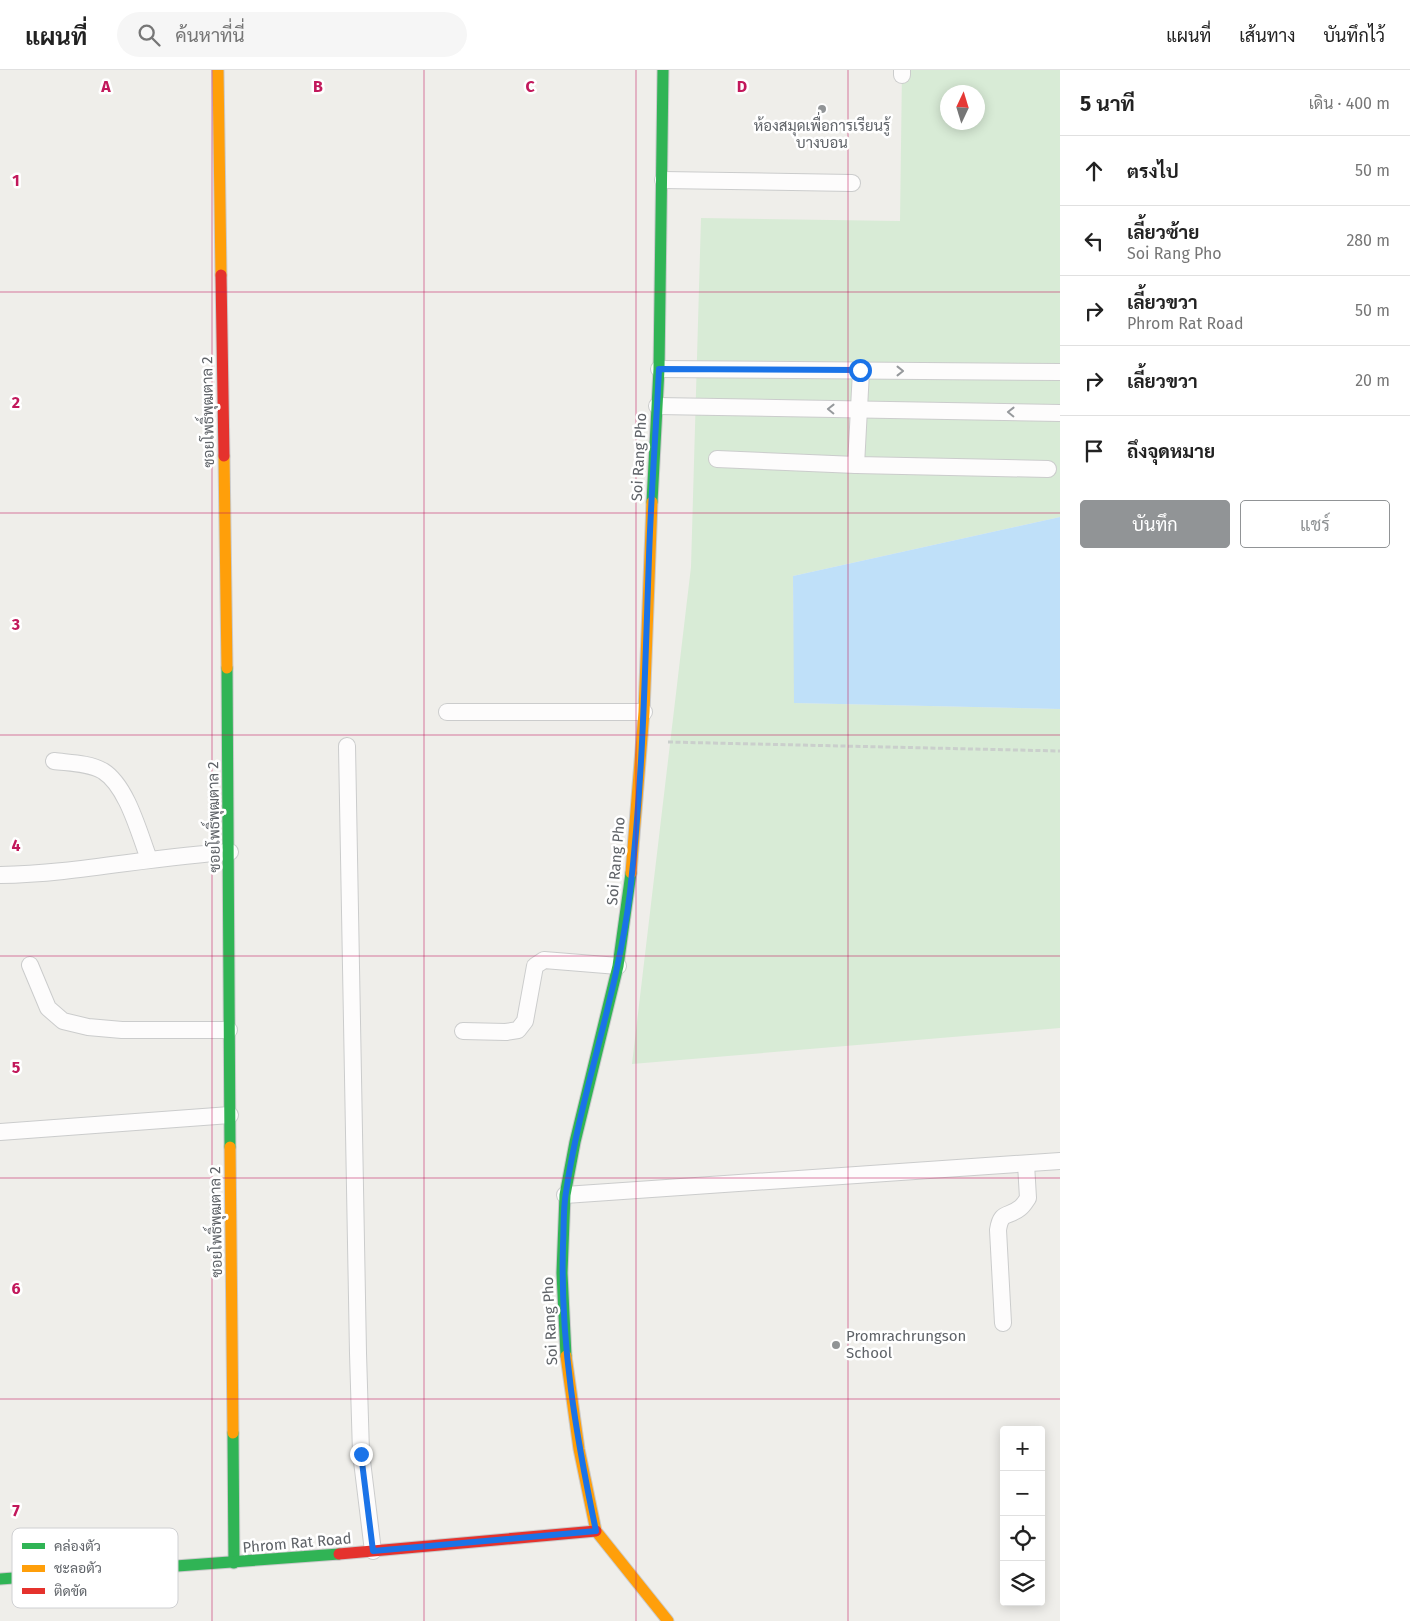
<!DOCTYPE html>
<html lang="th">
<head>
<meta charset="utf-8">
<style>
  body { margin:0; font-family:"Fira Sans",Sarabun,sans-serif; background:#f6f6f6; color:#222 }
  .controls { position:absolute; right:15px; bottom:15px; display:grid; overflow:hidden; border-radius:5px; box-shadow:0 2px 12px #0003 }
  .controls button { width:45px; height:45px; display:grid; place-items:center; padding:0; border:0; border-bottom:1px solid #e0e0e0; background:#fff; color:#222; font:25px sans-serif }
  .compass { position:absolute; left:940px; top:15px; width:45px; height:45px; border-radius:50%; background:#fff; box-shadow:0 2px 12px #0003; rotate:4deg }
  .stop { position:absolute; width:15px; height:15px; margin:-11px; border:4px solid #1a73e8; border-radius:50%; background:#fff }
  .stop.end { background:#1a73e8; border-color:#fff; box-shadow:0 1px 5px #0008 }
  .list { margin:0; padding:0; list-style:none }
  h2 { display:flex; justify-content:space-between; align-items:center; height:65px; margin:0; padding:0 20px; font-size:21px }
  h2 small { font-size:16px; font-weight:400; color:#767676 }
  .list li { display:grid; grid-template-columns:32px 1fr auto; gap:15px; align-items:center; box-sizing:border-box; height:70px; padding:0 20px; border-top:1px solid #e0e0e0 }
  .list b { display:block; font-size:19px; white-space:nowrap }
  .list p { margin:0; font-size:16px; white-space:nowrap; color:#767676 }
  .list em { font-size:16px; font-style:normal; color:#767676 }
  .actions { display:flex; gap:10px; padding:15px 20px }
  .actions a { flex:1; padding:11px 0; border:1px solid #919496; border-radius:5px; text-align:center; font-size:18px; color:#919496 }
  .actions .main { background:#919496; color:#fff }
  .icon { flex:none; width:28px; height:28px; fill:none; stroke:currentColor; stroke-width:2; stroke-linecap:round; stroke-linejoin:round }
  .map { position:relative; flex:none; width:1060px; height:1551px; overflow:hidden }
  header { display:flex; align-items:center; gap:30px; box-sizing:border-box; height:70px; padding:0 25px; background:#fff; border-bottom:1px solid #e0e0e0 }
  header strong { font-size:24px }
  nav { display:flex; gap:28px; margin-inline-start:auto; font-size:18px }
  .search { width:350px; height:45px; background:#f6f6f6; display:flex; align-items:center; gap:12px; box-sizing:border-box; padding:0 18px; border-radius:28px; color:#767676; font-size:19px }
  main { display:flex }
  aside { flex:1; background:#fff }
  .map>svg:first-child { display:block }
  .green { fill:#d8ebd6; fill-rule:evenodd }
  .water { fill:#bfe0f9 }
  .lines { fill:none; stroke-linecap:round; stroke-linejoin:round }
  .lane-casing { stroke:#cbcccc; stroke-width:18 }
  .fast-casing { stroke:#cacacb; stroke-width:13 }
  .slow-casing { stroke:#cacacb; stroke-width:13 }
  .jam-casing { stroke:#cacacb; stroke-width:13 }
  .path { stroke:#cacfcc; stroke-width:3; stroke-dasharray:5 2.5; stroke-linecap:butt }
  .lane { stroke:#fdfcfc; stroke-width:16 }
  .fast { stroke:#30b455; stroke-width:11 }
  .slow { stroke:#ff9f0a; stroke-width:11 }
  .jam { stroke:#e5322d; stroke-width:11 }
  .oneway { stroke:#96999c }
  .route { stroke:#1a73e8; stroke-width:6 }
  .grid { fill:none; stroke:#c2185b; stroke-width:1; stroke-opacity:0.55 }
  .poi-dot { fill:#919496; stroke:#fff; stroke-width:2 }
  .labels { text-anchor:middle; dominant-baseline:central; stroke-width:5; stroke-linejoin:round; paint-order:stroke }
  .poi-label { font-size:15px; fill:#5f6368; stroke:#fff }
  .street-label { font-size:15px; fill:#5f6368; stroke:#fff }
  .key { fill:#fff; stroke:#cfd0d2; stroke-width:1 }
  .key-label { font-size:14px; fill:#5f6368 }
  .grid-label { font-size:16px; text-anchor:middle; font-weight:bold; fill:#c2185b; stroke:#fff; stroke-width:5; stroke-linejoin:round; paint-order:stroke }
</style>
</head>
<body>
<header>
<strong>แผนที่</strong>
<div class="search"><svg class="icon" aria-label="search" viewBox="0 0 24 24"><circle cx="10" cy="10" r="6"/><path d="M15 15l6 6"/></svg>ค้นหาที่นี่</div>
<nav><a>แผนที่</a><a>เส้นทาง</a><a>บันทึกไว้</a></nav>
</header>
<main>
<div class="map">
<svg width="1060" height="1551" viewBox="0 0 1060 1551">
  <rect width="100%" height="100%" fill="#efeeea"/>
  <path class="green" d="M902,0H1060V447L793,506L795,633L1060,639V958L632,994L691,497L701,148L900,151ZM948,22H978V52H948Z"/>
  <polygon class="water" points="1060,447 1060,639 794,633 793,506"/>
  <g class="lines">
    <defs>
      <g id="lane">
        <polyline points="902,5 902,0"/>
        <polyline points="663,110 852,113"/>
        <polyline points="659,299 1060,302"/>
        <polyline points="861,301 856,395 1048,399"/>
        <polyline points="657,336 1060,343"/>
        <polyline points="717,389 856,395"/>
        <polyline points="447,642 644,642"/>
        <polyline points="347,676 358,1283 361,1383 373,1481"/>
        <path d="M54,691C69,693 89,693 103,701C127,716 139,763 149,789"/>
        <path d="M0,805C77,804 153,786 230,782"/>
        <polyline points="30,895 48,938 63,951 88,957 122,960 229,960"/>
        <polyline points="463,961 506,962 518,960 525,951 535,896 544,890 618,896"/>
        <polyline points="0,1062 230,1045"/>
        <polyline points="565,1125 1060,1091"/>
        <path d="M1003,1253L998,1160C1001,1140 1008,1148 1020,1138C1023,1136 1026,1131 1028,1128L1026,1094"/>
      </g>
      <g id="fast">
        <polyline points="652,432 659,299 663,0"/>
        <polyline points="227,598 230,1077"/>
        <polyline points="566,1286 562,1203 565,1125 575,1072 618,896 631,803"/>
        <polyline points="233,1363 234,1493"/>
        <polyline points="0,1509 339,1484"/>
      </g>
      <g id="slow">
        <polyline points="218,0 221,205"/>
        <polyline points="224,386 227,598"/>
        <polyline points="631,803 644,642 652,432"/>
        <polyline points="230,1077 233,1363"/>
        <polyline points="566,1286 579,1379 596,1461 668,1551"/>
      </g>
      <g id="jam">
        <polyline points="221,205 224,386"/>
        <polyline points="339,1484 596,1461"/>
      </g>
    </defs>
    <use href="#lane" class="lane-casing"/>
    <use href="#fast" class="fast-casing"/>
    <use href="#slow" class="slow-casing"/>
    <use href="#jam" class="jam-casing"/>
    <polyline class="path" points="668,672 1060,681"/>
    <use href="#lane" class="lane"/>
    <use href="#fast" class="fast"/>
    <use href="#slow" class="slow"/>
    <use href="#jam" class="jam"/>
  </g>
  <defs><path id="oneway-chevron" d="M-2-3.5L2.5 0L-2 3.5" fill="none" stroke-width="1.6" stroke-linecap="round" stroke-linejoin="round" transform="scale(1.25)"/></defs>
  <g class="oneway">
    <use href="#oneway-chevron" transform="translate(900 301)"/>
    <use href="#oneway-chevron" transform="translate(831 339) rotate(-179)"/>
    <use href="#oneway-chevron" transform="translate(1011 342) rotate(-179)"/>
  </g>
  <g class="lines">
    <path class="route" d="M361,1384L373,1481L596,1461C576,1366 560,1272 563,1175C564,1157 563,1139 566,1122C581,1021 618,924 630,822C643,711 645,599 649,487C651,424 656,361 659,299L860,300"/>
  </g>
  <path class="grid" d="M212,0V1551M424,0V1551M636,0V1551M848,0V1551M0,222H1060M0,443H1060M0,665H1060M0,886H1060M0,1108H1060M0,1329H1060"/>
  <g class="poi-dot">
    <circle cx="822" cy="39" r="5"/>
    <circle cx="836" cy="1275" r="5"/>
  </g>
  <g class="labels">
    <g class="poi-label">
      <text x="822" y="56">ห้องสมุดเพื่อการเรียนรู้<tspan x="822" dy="17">บางบอน</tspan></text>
      <text x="846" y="1266" text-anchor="start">Promrachrungson<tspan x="846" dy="17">School</tspan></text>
    </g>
    <g class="street-label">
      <text transform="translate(208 342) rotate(-91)">ซอยโพธิ์พุฒตาล 2</text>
      <text transform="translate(639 387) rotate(-87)">Soi Rang Pho</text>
      <text transform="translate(214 747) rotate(-91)">ซอยโพธิ์พุฒตาล 2</text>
      <text transform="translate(616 791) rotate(-85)">Soi Rang Pho</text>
      <text transform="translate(216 1152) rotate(-91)">ซอยโพธิ์พุฒตาล 2</text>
      <text transform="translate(550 1251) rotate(-93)">Soi Rang Pho</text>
      <text transform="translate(297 1473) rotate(-5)">Phrom Rat Road</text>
    </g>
  </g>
  <rect x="12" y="1458" width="166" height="80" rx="8" class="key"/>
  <rect x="22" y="1473" width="23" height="6" fill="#30b455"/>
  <rect x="22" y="1495" width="23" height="7" fill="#ff9f0a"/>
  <rect x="22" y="1518" width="23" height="6" fill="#e5322d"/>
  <g class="key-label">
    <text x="54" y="1481">คล่องตัว</text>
    <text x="54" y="1503">ชะลอตัว</text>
    <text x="54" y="1526">ติดขัด</text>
  </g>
  <g class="grid-label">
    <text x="106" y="22">A</text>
    <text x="318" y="22">B</text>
    <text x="530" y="22">C</text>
    <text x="742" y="22">D</text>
    <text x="16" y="116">1</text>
    <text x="16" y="338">2</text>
    <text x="16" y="560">3</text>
    <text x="16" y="781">4</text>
    <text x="16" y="1003">5</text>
    <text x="16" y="1224">6</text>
    <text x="16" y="1446">7</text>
  </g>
</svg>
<div class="controls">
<button>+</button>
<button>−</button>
<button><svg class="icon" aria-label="locate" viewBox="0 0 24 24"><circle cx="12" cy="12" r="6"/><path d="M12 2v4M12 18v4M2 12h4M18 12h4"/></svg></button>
<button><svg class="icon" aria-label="layers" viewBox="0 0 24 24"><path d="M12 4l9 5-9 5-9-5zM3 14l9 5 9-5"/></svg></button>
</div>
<svg class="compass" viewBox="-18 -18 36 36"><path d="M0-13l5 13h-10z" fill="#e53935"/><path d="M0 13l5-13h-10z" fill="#767676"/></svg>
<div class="stop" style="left:860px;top:300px"></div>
<div class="stop end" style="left:361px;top:1384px"></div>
</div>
<aside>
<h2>5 นาที<small>เดิน · 400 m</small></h2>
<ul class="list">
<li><svg class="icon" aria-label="ahead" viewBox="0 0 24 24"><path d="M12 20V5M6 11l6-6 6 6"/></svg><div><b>ตรงไป</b></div><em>50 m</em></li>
<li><svg class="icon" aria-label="left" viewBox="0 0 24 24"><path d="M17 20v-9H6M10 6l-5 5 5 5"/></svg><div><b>เลี้ยวซ้าย</b><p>Soi Rang Pho</p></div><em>280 m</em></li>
<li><svg class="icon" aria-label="right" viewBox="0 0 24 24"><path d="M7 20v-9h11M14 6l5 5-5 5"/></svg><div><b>เลี้ยวขวา</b><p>Phrom Rat Road</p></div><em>50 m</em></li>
<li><svg class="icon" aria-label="right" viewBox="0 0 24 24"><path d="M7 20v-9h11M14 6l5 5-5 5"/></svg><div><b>เลี้ยวขวา</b></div><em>20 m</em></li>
<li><svg class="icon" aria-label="arrive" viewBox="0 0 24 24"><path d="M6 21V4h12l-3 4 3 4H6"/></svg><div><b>ถึงจุดหมาย</b></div></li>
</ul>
<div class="actions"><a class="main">บันทึก</a><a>แชร์</a></div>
</aside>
</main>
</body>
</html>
